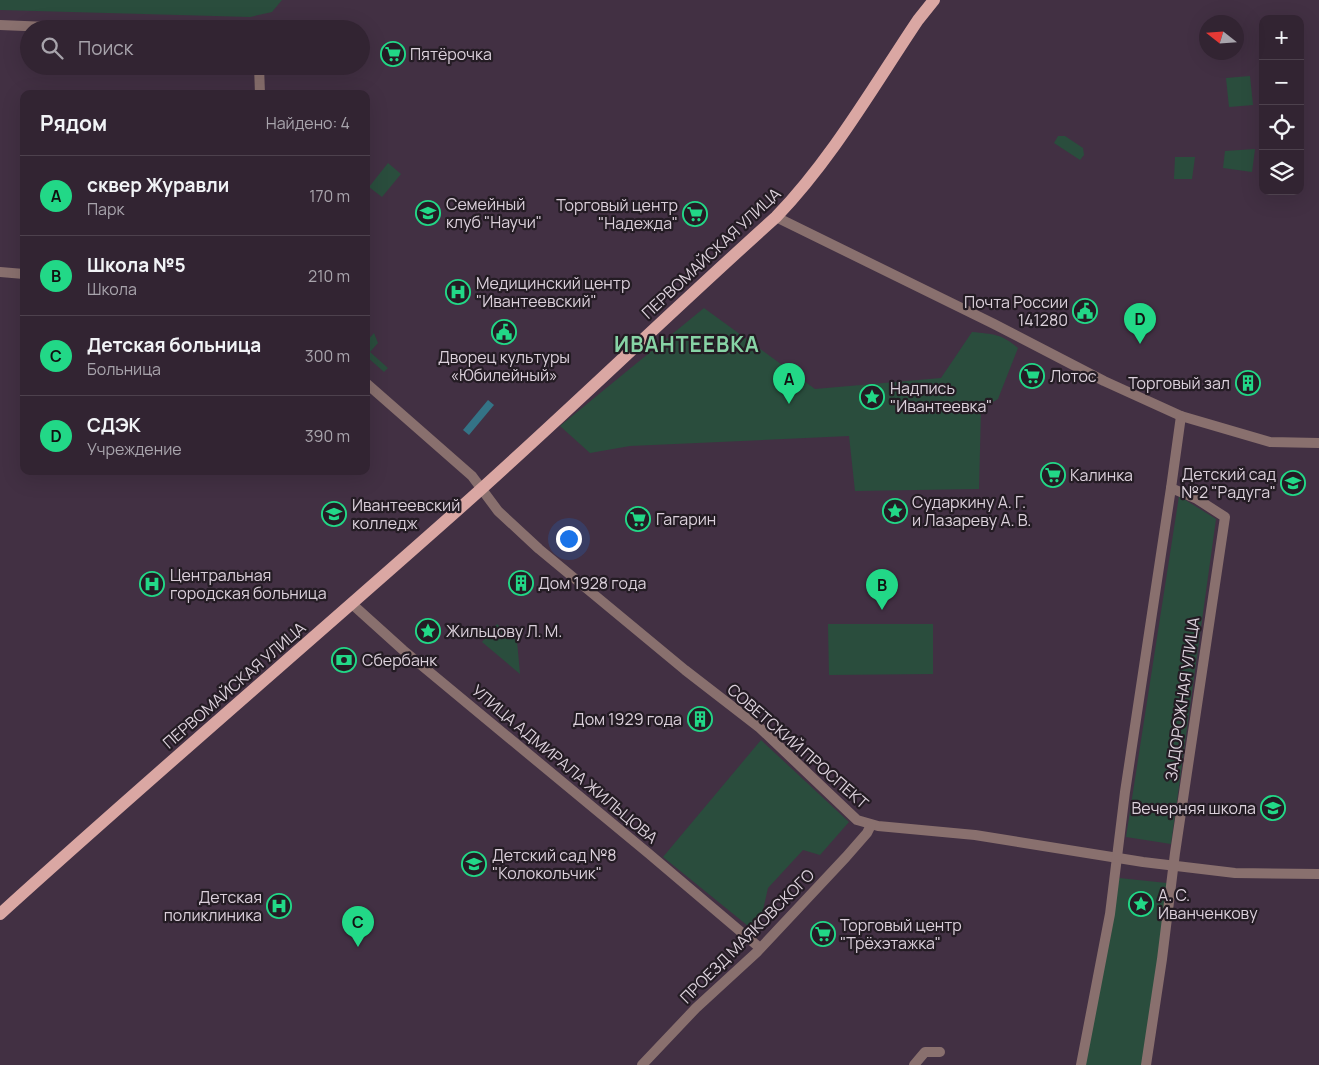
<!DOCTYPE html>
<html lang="ru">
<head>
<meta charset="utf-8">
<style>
  body { margin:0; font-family:Manrope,sans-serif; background:#3a2c3a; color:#f1f3f6 }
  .controls { position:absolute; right:15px; top:15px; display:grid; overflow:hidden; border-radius:10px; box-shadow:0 5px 20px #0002 }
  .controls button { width:45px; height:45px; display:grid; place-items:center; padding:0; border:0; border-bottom:1px solid #4d414d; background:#322432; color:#f1f3f6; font:25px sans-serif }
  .compass { position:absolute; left:1199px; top:15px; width:45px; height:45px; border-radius:50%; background:#322432; box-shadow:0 5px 20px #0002; rotate:287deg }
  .you { position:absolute; left:568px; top:538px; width:18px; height:18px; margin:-12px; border:4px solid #fff; border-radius:50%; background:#1a73e8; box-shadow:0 0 0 8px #1a73e833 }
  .badge { display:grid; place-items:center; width:32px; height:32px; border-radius:50%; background:#22d887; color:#111; font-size:16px; font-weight:700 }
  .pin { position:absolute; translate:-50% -41px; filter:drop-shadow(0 1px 2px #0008) }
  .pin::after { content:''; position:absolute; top:26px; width:18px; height:15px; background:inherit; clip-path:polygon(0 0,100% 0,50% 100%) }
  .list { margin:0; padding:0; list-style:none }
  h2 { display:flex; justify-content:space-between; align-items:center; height:65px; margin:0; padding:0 20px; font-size:21px }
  h2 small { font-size:16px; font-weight:400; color:#a8a4ac }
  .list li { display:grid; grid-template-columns:32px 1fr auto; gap:15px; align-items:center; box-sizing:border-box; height:80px; padding:0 20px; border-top:1px solid #4d414d }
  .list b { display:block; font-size:19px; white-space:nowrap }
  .list p { margin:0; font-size:16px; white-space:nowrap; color:#a8a4ac }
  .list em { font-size:16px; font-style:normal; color:#a8a4ac }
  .icon { flex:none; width:28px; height:28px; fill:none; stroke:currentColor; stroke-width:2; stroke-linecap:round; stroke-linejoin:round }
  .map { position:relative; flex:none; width:1319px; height:1065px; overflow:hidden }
  .search { position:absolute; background:#322432; box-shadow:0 5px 20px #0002; left:20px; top:20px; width:350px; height:55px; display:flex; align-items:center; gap:12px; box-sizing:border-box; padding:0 18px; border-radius:28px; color:#a8a4ac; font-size:19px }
  .panel { position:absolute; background:#322432; box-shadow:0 5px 20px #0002; left:20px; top:90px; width:350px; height:385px; border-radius:10px }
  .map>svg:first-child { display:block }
  .green { fill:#2a4d3d }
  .water { fill:#347386 }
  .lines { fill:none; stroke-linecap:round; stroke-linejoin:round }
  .minor { stroke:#89706e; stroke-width:10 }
  .major { stroke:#daa7a3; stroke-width:12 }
  .labels { text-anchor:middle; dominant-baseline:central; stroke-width:4.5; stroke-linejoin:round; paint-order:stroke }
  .poi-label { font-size:16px; fill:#dbd0db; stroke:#241c24; text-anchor:start }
  .street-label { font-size:16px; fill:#dbd0db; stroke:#241c24 }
  .district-label { font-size:21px; font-weight:bold; letter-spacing:1px; fill:#87d3a5; stroke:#241c24 }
</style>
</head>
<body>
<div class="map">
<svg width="1319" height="1065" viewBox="0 0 1319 1065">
  <rect width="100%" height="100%" fill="#423043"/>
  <g class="green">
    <polygon points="0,0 282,0 272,12 250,17 0,10"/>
    <polygon points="1250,76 1253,105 1229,107 1226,78"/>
    <polygon points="1058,136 1065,136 1083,148 1084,155 1080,160 1054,143"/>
    <polygon points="1255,149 1252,172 1223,168 1225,151"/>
    <polygon points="1175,157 1195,157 1192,179 1174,179"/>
    <polygon points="388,163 401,174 382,197 369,187"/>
    <path d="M704,308L815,389L941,378L972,332C993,334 1002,334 1018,348L998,399L981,409L979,489L855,491L849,436L630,446L590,453L560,426Z"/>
    <polygon points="374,333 378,343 370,352 388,368 384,372 366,356 366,342"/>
    <polygon points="1179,496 1216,519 1171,844 1126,837"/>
    <polygon points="497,624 517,641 520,674 482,642"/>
    <polygon points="828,624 933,624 933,674 829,675"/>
    <polygon points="761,740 849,822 820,855 803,850 768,888 760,923 753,930 663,857"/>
    <polygon points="1119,878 1167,883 1148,1065 1081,1065 1111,934"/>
  </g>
  <polygon class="water" points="488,400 494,405 469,435 463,430"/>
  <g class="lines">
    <g class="minor">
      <polyline points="0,25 97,29"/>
      <polyline points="259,66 260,94"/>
      <polyline points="776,217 994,324 1104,381 1181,416 1270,442 1319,443"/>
      <polyline points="0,272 24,274"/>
      <polyline points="366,383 472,476 498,511 539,549 685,670 760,728 857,820 878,826 975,835 1143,862 1235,873 1319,874"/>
      <polyline points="352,604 403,650 648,853 760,948"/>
      <polyline points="642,1065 696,1008 757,952 846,857 867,833 871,825"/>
      <polyline points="914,1065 925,1052 940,1052"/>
      <polyline points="1081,1065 1110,914 1125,792 1171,488"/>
      <polyline points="1146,1065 1162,959 1175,853 1225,517 1197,499 1171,488 1181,416"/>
    </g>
    <path class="major" d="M0,914C152,776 307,644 460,508C567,413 669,313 776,217C832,159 873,87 918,20L934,0"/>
  </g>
  <defs>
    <symbol id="supermarket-ring" viewBox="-11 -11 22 22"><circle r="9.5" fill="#241c24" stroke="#22d887" stroke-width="1.5"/><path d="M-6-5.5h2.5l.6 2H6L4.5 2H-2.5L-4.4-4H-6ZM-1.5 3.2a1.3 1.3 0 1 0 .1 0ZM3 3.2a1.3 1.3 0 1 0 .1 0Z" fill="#22d887"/></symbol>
    <symbol id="school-ring" viewBox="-11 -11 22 22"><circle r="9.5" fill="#241c24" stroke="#22d887" stroke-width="1.5"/><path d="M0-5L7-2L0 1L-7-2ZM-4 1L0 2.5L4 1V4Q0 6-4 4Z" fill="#22d887"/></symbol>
    <symbol id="hospital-ring" viewBox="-11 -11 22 22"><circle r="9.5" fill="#241c24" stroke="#22d887" stroke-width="1.5"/><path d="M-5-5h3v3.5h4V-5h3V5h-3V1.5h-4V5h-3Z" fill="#22d887"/></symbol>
    <symbol id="civic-ring" viewBox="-11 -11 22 22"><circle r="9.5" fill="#241c24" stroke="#22d887" stroke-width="1.5"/><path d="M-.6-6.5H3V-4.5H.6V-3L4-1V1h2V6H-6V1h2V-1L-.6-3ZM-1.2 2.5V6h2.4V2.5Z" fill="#22d887"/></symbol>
    <symbol id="building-ring" viewBox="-11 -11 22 22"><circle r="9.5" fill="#241c24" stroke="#22d887" stroke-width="1.5"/><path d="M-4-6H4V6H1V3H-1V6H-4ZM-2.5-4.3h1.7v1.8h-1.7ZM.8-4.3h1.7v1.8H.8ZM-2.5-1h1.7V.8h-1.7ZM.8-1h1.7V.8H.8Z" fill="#22d887"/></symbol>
    <symbol id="sight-ring" viewBox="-11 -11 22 22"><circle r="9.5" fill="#241c24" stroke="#22d887" stroke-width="1.5"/><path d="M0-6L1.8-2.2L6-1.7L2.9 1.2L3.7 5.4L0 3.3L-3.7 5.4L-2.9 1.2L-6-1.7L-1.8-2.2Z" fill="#22d887"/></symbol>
    <symbol id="university-ring" viewBox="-11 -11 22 22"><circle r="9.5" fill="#241c24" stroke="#22d887" stroke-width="1.5"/><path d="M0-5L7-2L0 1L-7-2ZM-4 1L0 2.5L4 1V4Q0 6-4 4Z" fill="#22d887"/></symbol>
    <symbol id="bank-ring" viewBox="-11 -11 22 22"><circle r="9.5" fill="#241c24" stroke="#22d887" stroke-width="1.5"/><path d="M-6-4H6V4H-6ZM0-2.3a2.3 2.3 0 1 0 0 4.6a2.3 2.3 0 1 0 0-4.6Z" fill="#22d887"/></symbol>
  </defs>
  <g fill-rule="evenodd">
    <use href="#supermarket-ring" x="379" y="40" width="28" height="28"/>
    <use href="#school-ring" x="414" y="199" width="28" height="28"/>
    <use href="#supermarket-ring" x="681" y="200" width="28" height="28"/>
    <use href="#hospital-ring" x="444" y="278" width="28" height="28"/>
    <use href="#civic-ring" x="1071" y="297" width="28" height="28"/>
    <use href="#civic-ring" x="490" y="318" width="28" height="28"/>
    <use href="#supermarket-ring" x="1018" y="362" width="28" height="28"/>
    <use href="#building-ring" x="1234" y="369" width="28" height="28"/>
    <use href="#sight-ring" x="858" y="383" width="28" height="28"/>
    <use href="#supermarket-ring" x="1039" y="461" width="28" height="28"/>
    <use href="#school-ring" x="1279" y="469" width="28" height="28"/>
    <use href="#sight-ring" x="881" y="497" width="28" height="28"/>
    <use href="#university-ring" x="320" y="500" width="28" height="28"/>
    <use href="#supermarket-ring" x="624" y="505" width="28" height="28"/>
    <use href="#building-ring" x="507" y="569" width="28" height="28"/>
    <use href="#hospital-ring" x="138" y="570" width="28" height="28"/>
    <use href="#sight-ring" x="414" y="617" width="28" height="28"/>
    <use href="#bank-ring" x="330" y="646" width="28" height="28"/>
    <use href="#building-ring" x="686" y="705" width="28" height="28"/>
    <use href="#school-ring" x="1259" y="794" width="28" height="28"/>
    <use href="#school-ring" x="460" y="850" width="28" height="28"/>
    <use href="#sight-ring" x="1127" y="890" width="28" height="28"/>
    <use href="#hospital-ring" x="265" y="892" width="28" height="28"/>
    <use href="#supermarket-ring" x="809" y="920" width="28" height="28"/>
  </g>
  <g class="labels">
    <g class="poi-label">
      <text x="410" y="54">Пятёрочка</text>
      <text x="446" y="204">Семейный<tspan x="446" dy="18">клуб "Научи"</tspan></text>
      <text x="678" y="205" text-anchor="end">Торговый центр<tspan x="678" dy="18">"Надежда"</tspan></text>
      <text x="476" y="283">Медицинский центр<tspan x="476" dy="18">"Ивантеевский"</tspan></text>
      <text x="1068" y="302" text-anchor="end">Почта России<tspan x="1068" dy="18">141280</tspan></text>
      <text x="504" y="357" text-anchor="middle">Дворец культуры<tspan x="504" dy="18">«Юбилейный»</tspan></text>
      <text x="1050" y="376">Лотос</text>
      <text x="1230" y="383" text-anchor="end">Торговый зал</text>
      <text x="890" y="388">Надпись<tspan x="890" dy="18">"Ивантеевка"</tspan></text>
      <text x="1276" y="474" text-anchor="end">Детский сад<tspan x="1276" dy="18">№2 "Радуга"</tspan></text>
      <text x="1070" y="475">Калинка</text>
      <text x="912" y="502">Сударкину А. Г.<tspan x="912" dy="18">и Лазареву А. В.</tspan></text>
      <text x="352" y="505">Ивантеевский<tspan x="352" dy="18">колледж</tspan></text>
      <text x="656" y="519">Гагарин</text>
      <text x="170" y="575">Центральная<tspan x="170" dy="18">городская больница</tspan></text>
      <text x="538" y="583">Дом 1928 года</text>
      <text x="446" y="631">Жильцову Л. М.</text>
      <text x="362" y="660">Сбербанк</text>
      <text x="682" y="719" text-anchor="end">Дом 1929 года</text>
      <text x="1256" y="808" text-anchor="end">Вечерняя школа</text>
      <text x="492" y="855">Детский сад №8<tspan x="492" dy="18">"Колокольчик"</tspan></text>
      <text x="1158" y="895">А. С.<tspan x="1158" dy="18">Иванченкову</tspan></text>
      <text x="262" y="897" text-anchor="end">Детская<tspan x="262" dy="18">поликлиника</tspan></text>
      <text x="840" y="925">Торговый центр<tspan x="840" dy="18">"Трёхэтажка"</tspan></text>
    </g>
    <g class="street-label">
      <text transform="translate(711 253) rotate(-43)">ПЕРВОМАЙСКАЯ УЛИЦА</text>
      <text transform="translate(234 685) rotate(-41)">ПЕРВОМАЙСКАЯ УЛИЦА</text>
      <text transform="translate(1182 699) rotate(-82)">ЗАДОРОЖНАЯ УЛИЦА</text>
      <text transform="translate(798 746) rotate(41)">СОВЕТСКИЙ ПРОСПЕКТ</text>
      <text transform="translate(565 764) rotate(40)">УЛИЦА АДМИРАЛА ЖИЛЬЦОВА</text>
      <text transform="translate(747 936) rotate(-45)">ПРОЕЗД МАЯКОВСКОГО</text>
    </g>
    <g class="district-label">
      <text x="687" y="344">ИВАНТЕЕВКА</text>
    </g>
  </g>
</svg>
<div class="controls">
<button>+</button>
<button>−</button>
<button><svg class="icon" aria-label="locate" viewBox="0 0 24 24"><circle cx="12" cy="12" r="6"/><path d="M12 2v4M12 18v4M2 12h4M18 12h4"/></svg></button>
<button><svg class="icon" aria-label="layers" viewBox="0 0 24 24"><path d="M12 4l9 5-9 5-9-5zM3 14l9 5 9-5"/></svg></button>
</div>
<svg class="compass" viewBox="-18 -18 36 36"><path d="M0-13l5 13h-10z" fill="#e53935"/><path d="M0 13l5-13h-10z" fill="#a8a4ac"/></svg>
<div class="you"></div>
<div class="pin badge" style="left:789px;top:404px">A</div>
<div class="pin badge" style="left:882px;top:610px">B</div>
<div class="pin badge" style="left:358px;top:947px">C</div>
<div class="pin badge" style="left:1140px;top:344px">D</div>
<div class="search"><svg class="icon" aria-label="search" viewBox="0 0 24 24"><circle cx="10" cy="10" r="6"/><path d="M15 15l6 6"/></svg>Поиск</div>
<section class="panel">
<h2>Рядом<small>Найдено: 4</small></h2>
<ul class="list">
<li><span class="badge">A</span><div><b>сквер Журавли</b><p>Парк</p></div><em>170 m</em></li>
<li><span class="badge">B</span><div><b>Школа №5</b><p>Школа</p></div><em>210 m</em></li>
<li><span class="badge">C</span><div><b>Детская больница</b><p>Больница</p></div><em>300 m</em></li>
<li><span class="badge">D</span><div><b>СДЭК</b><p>Учреждение</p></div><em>390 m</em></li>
</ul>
</section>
</div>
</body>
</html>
